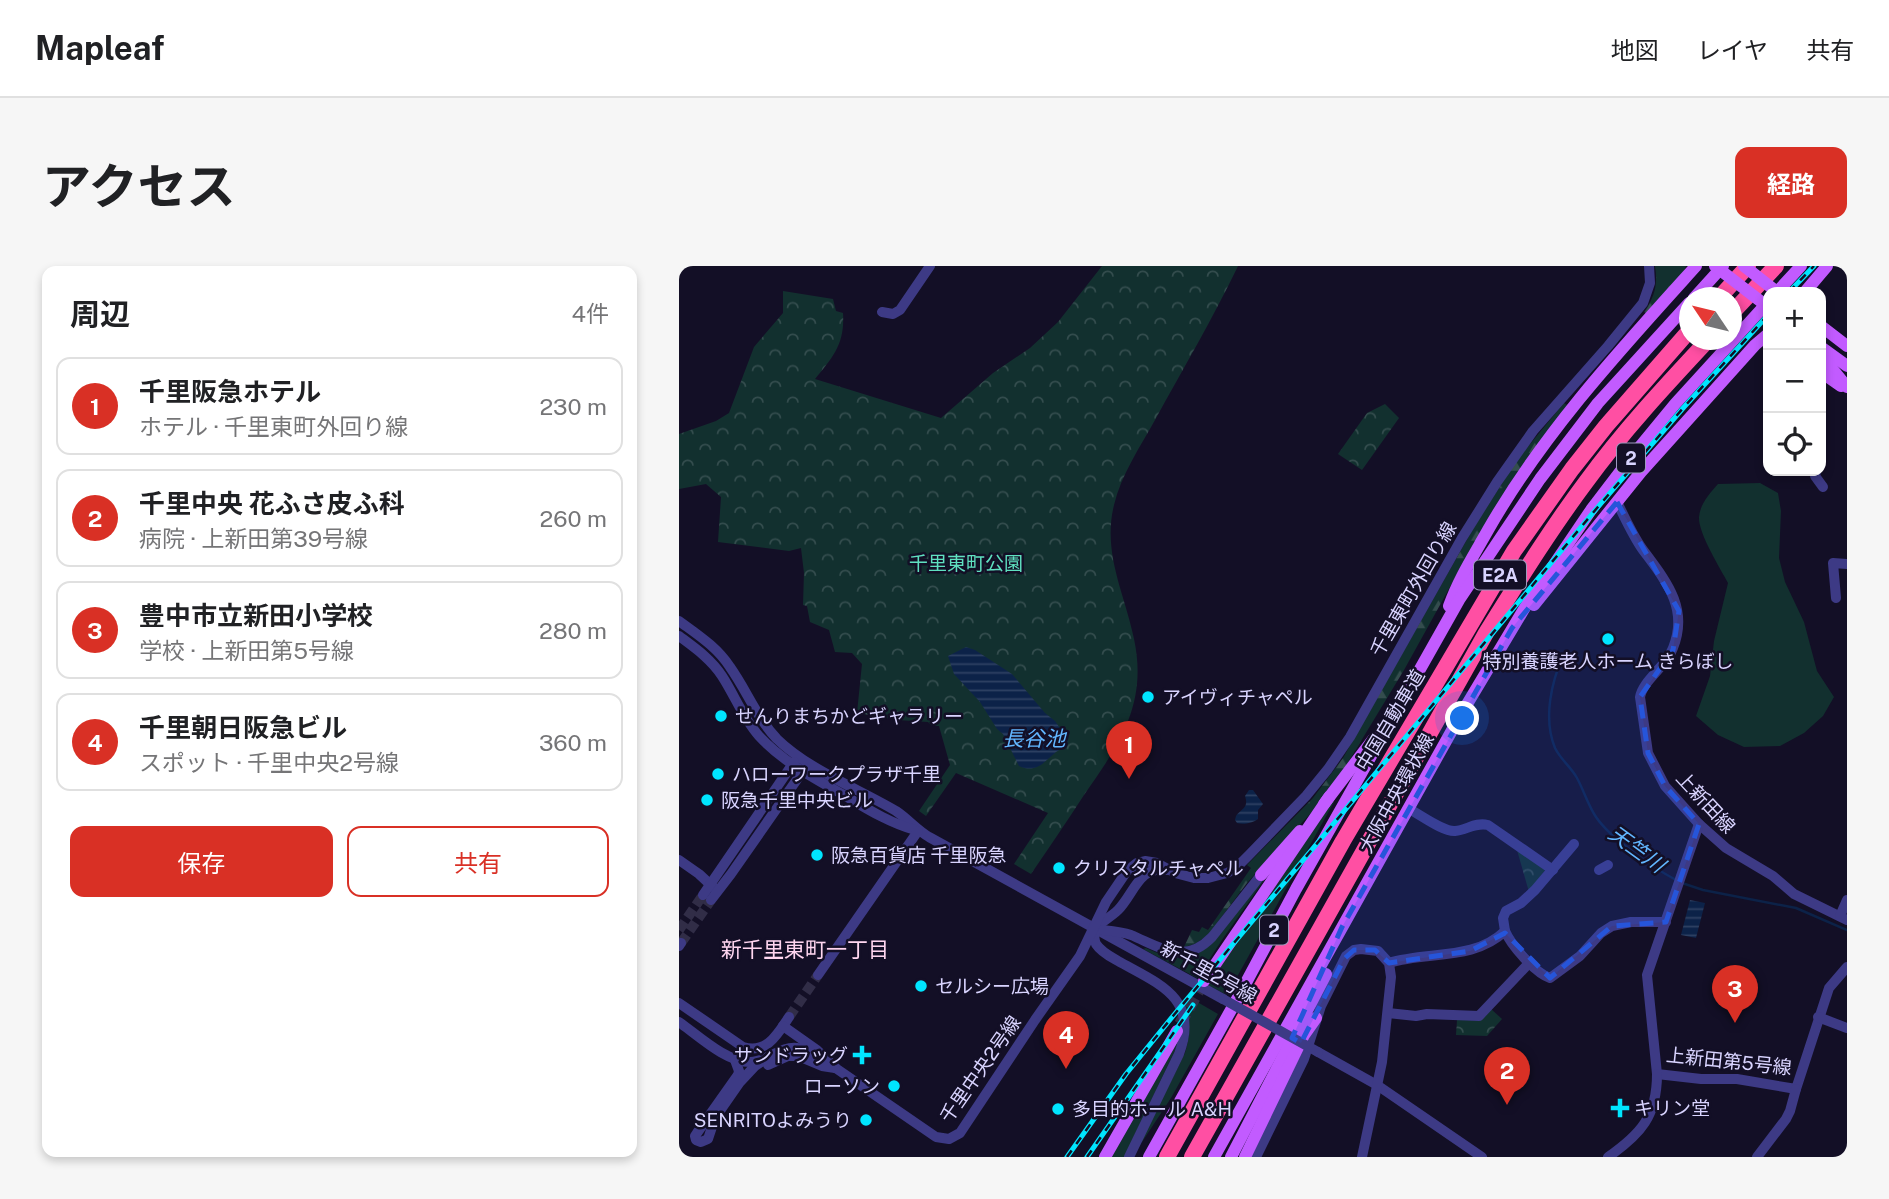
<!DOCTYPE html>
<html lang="ja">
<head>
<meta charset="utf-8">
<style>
  body { margin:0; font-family:"Public Sans","Noto Sans JP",sans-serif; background:#f6f6f6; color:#202124 }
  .controls { position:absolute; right:21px; top:21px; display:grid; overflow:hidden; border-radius:14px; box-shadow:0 4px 10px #0003 }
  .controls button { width:63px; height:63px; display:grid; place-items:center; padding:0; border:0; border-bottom:2px solid #e0e0e0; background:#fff; color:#202124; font:35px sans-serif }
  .compass { position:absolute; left:1000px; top:21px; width:63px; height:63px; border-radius:50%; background:#fff; box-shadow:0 4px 10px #0003; rotate:305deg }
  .you { position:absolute; left:784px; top:453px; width:24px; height:24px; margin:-18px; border:5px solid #fff; border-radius:50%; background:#1a73e8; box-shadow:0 0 0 10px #1a73e833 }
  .badge { display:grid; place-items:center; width:46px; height:46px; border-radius:50%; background:#d93025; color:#fff; font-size:23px; font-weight:700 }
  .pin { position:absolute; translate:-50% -58px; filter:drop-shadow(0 2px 4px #0008) }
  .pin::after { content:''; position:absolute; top:37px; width:24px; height:21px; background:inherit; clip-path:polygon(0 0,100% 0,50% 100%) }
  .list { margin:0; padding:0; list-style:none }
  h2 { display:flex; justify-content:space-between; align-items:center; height:91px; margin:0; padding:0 28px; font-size:30px }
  h2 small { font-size:23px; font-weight:400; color:#757577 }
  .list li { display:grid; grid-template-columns:46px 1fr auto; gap:21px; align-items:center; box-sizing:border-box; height:98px; margin:0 14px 14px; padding:0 14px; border:2px solid #e0e0e0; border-radius:14px }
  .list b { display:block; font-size:26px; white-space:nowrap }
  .list p { margin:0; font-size:23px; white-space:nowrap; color:#757577 }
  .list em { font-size:23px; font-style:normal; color:#757577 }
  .actions { display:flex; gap:14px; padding:21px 28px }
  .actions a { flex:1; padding:16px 0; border:2px solid #d93025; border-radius:14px; text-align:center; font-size:24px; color:#d93025 }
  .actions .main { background:#d93025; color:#fff }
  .icon { flex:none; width:38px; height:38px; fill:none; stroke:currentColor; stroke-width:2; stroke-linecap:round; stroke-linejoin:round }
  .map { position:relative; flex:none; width:1168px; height:891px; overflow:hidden; border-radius:14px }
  header { display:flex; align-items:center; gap:42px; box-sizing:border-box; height:98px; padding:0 35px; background:#fff; border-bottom:2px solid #e0e0e0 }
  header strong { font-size:33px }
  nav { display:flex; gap:38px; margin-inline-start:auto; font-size:24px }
  .intro { display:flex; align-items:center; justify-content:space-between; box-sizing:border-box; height:168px; padding:0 42px }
  h1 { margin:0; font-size:49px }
  .button { padding:18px 32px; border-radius:14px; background:#d93025; color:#fff; font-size:24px; font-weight:700 }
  main { display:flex; gap:42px; padding:0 42px }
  aside { flex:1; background:#fff; border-radius:14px; box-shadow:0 4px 10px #0003 }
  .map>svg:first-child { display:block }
  .green { fill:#12302f }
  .forest { fill:url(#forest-firs) }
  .park { fill:url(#park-crowns) }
  .water { fill:url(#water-rules) }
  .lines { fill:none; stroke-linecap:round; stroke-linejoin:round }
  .stream { stroke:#0c2248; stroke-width:2.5 }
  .minor-tunnel { stroke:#312d47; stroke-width:10; stroke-dasharray:10 5; stroke-linecap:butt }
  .major-tunnel { stroke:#312d47; stroke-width:12; stroke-dasharray:12 6; stroke-linecap:butt }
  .minor { stroke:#3d3a85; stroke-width:10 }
  .major { stroke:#c25bff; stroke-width:12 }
  .highway { stroke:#ff4fa3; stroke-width:16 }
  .rail-casing { stroke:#00e5ff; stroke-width:5 }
  .rail { stroke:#130f26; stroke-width:2.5; stroke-dasharray:8; stroke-linecap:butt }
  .minor-bridge { stroke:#3d3a85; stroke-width:10 }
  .major-bridge { stroke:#c25bff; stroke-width:12 }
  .marked { fill:#2655da; fill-opacity:0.2; stroke:#2655da; stroke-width:5; stroke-dasharray:14 9; stroke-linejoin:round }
  .poi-dot { fill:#00e5ff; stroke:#130f26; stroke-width:2.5 }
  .labels { text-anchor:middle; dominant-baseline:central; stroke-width:5; stroke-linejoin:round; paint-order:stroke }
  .shield { fill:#130f26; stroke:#9e99be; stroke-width:2 }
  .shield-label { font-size:18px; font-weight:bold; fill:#d9d4ff }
  .park-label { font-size:19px; fill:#5fe0c0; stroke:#130f26 }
  .street-label { font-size:19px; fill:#d9d4ff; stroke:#130f26 }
  .poi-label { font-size:19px; fill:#d9d4ff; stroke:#130f26; text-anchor:start }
  .water-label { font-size:21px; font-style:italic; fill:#62b6ff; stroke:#130f26 }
  .neighbourhood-label { font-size:21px; fill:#ffd6f0; stroke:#130f26 }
</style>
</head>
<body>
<header>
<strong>Mapleaf</strong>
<nav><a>地図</a><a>レイヤ</a><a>共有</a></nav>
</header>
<div class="intro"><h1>アクセス</h1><a class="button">経路</a></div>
<main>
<aside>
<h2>周辺<small>4件</small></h2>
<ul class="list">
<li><span class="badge">1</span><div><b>千里阪急ホテル</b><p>ホテル · 千里東町外回り線</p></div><em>230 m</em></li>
<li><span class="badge">2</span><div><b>千里中央 花ふさ皮ふ科</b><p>病院 · 上新田第39号線</p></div><em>260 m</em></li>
<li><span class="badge">3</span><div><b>豊中市立新田小学校</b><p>学校 · 上新田第5号線</p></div><em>280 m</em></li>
<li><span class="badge">4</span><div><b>千里朝日阪急ビル</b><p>スポット · 千里中央2号線</p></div><em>360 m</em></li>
</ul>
<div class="actions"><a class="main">保存</a><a>共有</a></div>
</aside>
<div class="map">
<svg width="1168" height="891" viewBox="0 0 1168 891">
  <defs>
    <pattern id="forest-firs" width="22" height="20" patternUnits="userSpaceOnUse" patternTransform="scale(1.75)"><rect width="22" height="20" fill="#12302f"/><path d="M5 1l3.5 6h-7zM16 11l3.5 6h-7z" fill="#344d4e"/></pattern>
    <pattern id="park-crowns" width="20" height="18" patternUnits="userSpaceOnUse" patternTransform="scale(1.75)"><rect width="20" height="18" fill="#12302f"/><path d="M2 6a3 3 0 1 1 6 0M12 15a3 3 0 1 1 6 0" fill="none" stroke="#344d4e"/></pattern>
    <pattern id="water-rules" width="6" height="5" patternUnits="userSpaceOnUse" patternTransform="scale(1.75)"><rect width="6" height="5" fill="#0c2248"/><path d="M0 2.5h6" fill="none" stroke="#2f4163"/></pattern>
  </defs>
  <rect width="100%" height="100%" fill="#130f26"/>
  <g class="green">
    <path d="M1081,217L1099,227L1102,245L1100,292L1106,316L1125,356L1138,405L1155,431L1144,450L1125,467L1101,480L1065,481L1039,469L1017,450L1031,410L1035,375L1049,317C1041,302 1019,267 1020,251C1021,238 1031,227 1039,218Z"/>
    <polygon points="654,535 655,536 548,729 529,719"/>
    <path d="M586,613L545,671L518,712L464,683L467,682C512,704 527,687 554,651C564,637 574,625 586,613Z"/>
    <path d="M508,730L539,748L492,832L463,876L462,875L506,787C512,768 510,754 504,735Z"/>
    <polygon points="498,772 499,778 445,891 431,891"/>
  </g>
  <g class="forest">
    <path d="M976,0H1007L1005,5L967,47L965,46C976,31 979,18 976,0Z"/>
    <polygon points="885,137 888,139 782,301 725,404 662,508 640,538 568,617 529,669 516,678 505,681 513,664 520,666 523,661 529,664 572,602 568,599 634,532 664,492 794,263 838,194"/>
  </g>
  <g class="park">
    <path d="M423,0H559C534,52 504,103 476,154C461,181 442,209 435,239C423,287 446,328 455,373C469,438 440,479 405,529C388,555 370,582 352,608L335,598L369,547L277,507L247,550L240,545L271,499L260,460H253L249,456L219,454L178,447L183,398L173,387L156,386L150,364L131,356L128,340L124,339L125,307L122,282L110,285L39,276L42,231L27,218L0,223V168L37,155L50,147L75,81L104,47V25L154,33L157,45L164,47C166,78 154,91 136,113L262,152L314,107L351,82L379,56Z"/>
    <polygon points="706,138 720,152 683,204 659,188 688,147"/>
    <polygon points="838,584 866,604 850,626"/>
    <polygon points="812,743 823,753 808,770 777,769 778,754"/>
  </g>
  <g class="water">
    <path d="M287,381L296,384L333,408L366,447L376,455L389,474C387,482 384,481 377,486C365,496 357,508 340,500L324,468L318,463L301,436L275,408L269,390Z"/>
    <path d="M570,524H574L584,538L579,544V553C574,557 564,559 558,557L556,554L557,550C563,542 570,542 566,530Z"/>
    <polygon points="1011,634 1026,637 1017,672 1002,669"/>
  </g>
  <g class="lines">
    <g class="stream">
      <path d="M885,388C872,416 864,453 876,482C882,494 892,501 898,512C905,525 909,539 917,551C932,573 973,601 997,614"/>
      <polyline points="1003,617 1024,624 1117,642 1168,664"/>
    </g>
    <g class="minor-tunnel">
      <polyline points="0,664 24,629"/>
      <polyline points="2,677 32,634"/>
      <polyline points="110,751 139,709"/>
    </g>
    <polyline class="major-tunnel" points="501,758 525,715"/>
    <g class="minor">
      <polyline points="203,46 214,48 221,44 251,0"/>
      <polyline points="1137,205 1136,210 1144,221"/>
      <path d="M938,236C946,252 954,270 964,284C987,315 1010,342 994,382C987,401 964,414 961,431L969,487L986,520L1020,558L1047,582L1094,610L1115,628L1168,654"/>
      <polyline points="1157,332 1154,297 1168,298"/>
      <path d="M0,355C19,369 38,381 51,401C68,425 78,452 98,473C130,504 178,522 217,545C229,553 238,564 250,571L544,733"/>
      <path d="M0,370C16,382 32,393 43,410C56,430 64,452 80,470C105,497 137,513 168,531C190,544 211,557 236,564"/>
      <path d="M730,543C742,549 764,566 776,565C788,564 796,556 809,559L874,604"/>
      <polyline points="1020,558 968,709 978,808 1022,813 1058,813 1117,823 1150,722 1168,701"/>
      <polyline points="0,594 20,608 34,621"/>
      <polyline points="920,604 929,599"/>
      <polyline points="24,629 115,496"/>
      <polyline points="32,634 52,608 126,502"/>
      <polyline points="1161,650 1168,634"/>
      <path d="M417,661C424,655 433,650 439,644C455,628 460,599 488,604"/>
      <path d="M415,662C415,667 415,674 417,678C422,686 432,691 439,695C480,718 521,732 500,788L450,891"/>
      <path d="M424,664C433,665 443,666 452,669C481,681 505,700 533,671L582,609"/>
      <polyline points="826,665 824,652 827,645 842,637 856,624 895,578"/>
      <polyline points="0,680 2,677"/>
      <path d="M710,697C748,685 795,695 826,665C832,679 856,707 871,712L901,690L922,667L933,660L952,656H987"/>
      <polyline points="139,709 239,565"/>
      <path d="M0,737L64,781C88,788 98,769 110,751"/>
      <polyline points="709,747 737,750 748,748 800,750 851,696"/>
      <polyline points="1139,751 1168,762"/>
      <path d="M0,756C20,770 47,796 71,796C88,796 101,780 118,782C125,783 132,788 139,790"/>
      <polyline points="104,760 138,784 158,803 257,871 270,873 281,867 356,754 401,690 427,636 448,605 458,597 466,595 478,597 496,607 515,612 529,612 548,607 557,602 570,589 627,530 649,503 671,471 783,272 818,216 854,165 929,80 964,37 971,17 970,0"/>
      <polyline points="639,786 698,819 803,891"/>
      <polyline points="56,794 60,805 59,809 18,867 16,870 17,874 22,876 29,873 36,852 61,816 76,800 91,790"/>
      <polyline points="89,799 109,790 119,790 143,800 156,802"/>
      <polyline points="577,891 625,793 642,740 667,690 675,684 682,683 699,685 710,697 712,711 703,796 683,891"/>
      <path d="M929,891C962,868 978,850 978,808"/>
      <polyline points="1078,891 1107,853 1111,845 1117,823"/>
    </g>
    <g class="major">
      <polyline points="1098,26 1122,0"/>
      <polyline points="1126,26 1148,0"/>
      <polyline points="1015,32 1044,0"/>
      <polyline points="1142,60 1168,80"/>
      <polyline points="1142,81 1168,100"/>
      <polyline points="1142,89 1168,121"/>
      <polyline points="1142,106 1162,120"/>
      <polyline points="855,339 962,206 1076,79 1089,68"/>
      <path d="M770,340C780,312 795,289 809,264C865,166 942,83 1017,0"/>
      <polyline points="645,538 695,472"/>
      <polyline points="582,609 621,565"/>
      <polyline points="525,715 650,531"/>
      <polyline points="426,891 498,765"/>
      <polyline points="470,891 562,726 617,623 780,334 861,213 919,137 1010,37"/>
      <polyline points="535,891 781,450 845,343 912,244 954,189 996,138 1089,36"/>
      <polyline points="552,891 647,708"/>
      <polyline points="566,891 625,769 637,752"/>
    </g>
    <g class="highway">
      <polyline points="1040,32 1069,0"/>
      <polyline points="1052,48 1097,0"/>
      <polyline points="488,891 664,575 835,285 893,203 927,160 1010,65"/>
      <path d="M513,891L807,367C839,316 871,264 907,216C944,165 987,119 1029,74"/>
    </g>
    <defs>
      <g id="rail">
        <polyline points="1110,26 1135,0"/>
        <polyline points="388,891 447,808 494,750 918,242 1005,141 1089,49"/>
        <polyline points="408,891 514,739"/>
      </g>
    </defs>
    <use href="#rail" class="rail-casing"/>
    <use href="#rail" class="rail"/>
    <polyline class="minor-bridge" points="544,733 639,786"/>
    <g class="major-bridge">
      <polyline points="1036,0 1089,41"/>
      <polyline points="1065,0 1098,26"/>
    </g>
  </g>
  <path class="marked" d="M938,236L1000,345L994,384L961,431L969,487L986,520L1020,558L987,656L933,660L871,712L826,667L791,685L710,697L696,684H675L665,693L622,777L613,772L663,661L833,362Z"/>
  <g class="poi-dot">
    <circle cx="929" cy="373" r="7"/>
    <circle cx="469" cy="431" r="7"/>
    <circle cx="42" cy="450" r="7"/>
    <circle cx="39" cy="508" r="7"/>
    <circle cx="28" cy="534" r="7"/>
    <circle cx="138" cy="589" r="7"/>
    <circle cx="380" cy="602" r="7"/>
    <circle cx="242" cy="720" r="7"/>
    <path d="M179.5 778.5h7v7h7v7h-7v7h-7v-7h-7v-7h7z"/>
    <circle cx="215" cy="820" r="7"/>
    <path d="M937.5 831.5h7v7h7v7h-7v7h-7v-7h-7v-7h7z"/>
    <circle cx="379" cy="843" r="7"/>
    <circle cx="187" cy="854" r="7"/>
  </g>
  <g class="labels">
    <g class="shield">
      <rect x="938" y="177.5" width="28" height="29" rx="5"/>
      <rect x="795" y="294.5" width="52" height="29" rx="5"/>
      <rect x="581" y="649.5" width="28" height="29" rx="5"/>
    </g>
    <g class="shield-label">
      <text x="952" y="192">2</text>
      <text x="821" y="309">E2A</text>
      <text x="595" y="664">2</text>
    </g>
    <g class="park-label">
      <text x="287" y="297">千里東町公園</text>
    </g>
    <g class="street-label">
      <text transform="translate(734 323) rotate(-60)">千里東町外回り線</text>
      <text transform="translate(711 454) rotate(-59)">中国自動車道</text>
      <text transform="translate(717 527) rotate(-61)">大阪中央環状線</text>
      <text transform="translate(1027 536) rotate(47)">上新田線</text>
      <text transform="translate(530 706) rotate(29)">新千里2号線</text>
      <text transform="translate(1050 795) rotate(6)">上新田第5号線</text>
      <text transform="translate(301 803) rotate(-55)">千里中央2号線</text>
    </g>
    <g class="poi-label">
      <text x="929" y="395" text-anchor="middle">特別養護老人ホーム きらぼし</text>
      <text x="483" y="431">アイヴィチャペル</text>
      <text x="56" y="450">せんりまちかどギャラリー</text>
      <text x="53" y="508">ハローワークプラザ千里</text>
      <text x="42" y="534">阪急千里中央ビル</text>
      <text x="152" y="589">阪急百貨店 千里阪急</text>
      <text x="394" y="602">クリスタルチャペル</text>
      <text x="256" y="720">セルシー広場</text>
      <text x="169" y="789" text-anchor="end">サンドラッグ</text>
      <text x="201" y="820" text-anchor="end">ローソン</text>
      <text x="955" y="842">キリン堂</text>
      <text x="393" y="843">多目的ホール A&amp;H</text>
      <text x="173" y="854" text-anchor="end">SENRITOよみうり</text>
    </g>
    <g class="water-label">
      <text x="355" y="472">長谷池</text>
      <text transform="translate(958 583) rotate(36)">天竺川</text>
    </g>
    <g class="neighbourhood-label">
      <text x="126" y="683">新千里東町一丁目</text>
    </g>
  </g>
</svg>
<div class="controls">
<button>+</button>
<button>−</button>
<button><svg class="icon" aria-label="locate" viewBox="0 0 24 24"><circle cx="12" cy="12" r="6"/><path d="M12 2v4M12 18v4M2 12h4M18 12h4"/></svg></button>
</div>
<svg class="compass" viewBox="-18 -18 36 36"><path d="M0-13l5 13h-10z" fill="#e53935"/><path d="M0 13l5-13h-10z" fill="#757577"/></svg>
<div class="you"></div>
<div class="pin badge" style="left:450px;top:513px">1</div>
<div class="pin badge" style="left:828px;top:839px">2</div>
<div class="pin badge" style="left:1056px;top:757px">3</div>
<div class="pin badge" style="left:387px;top:803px">4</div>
</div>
</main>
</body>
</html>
